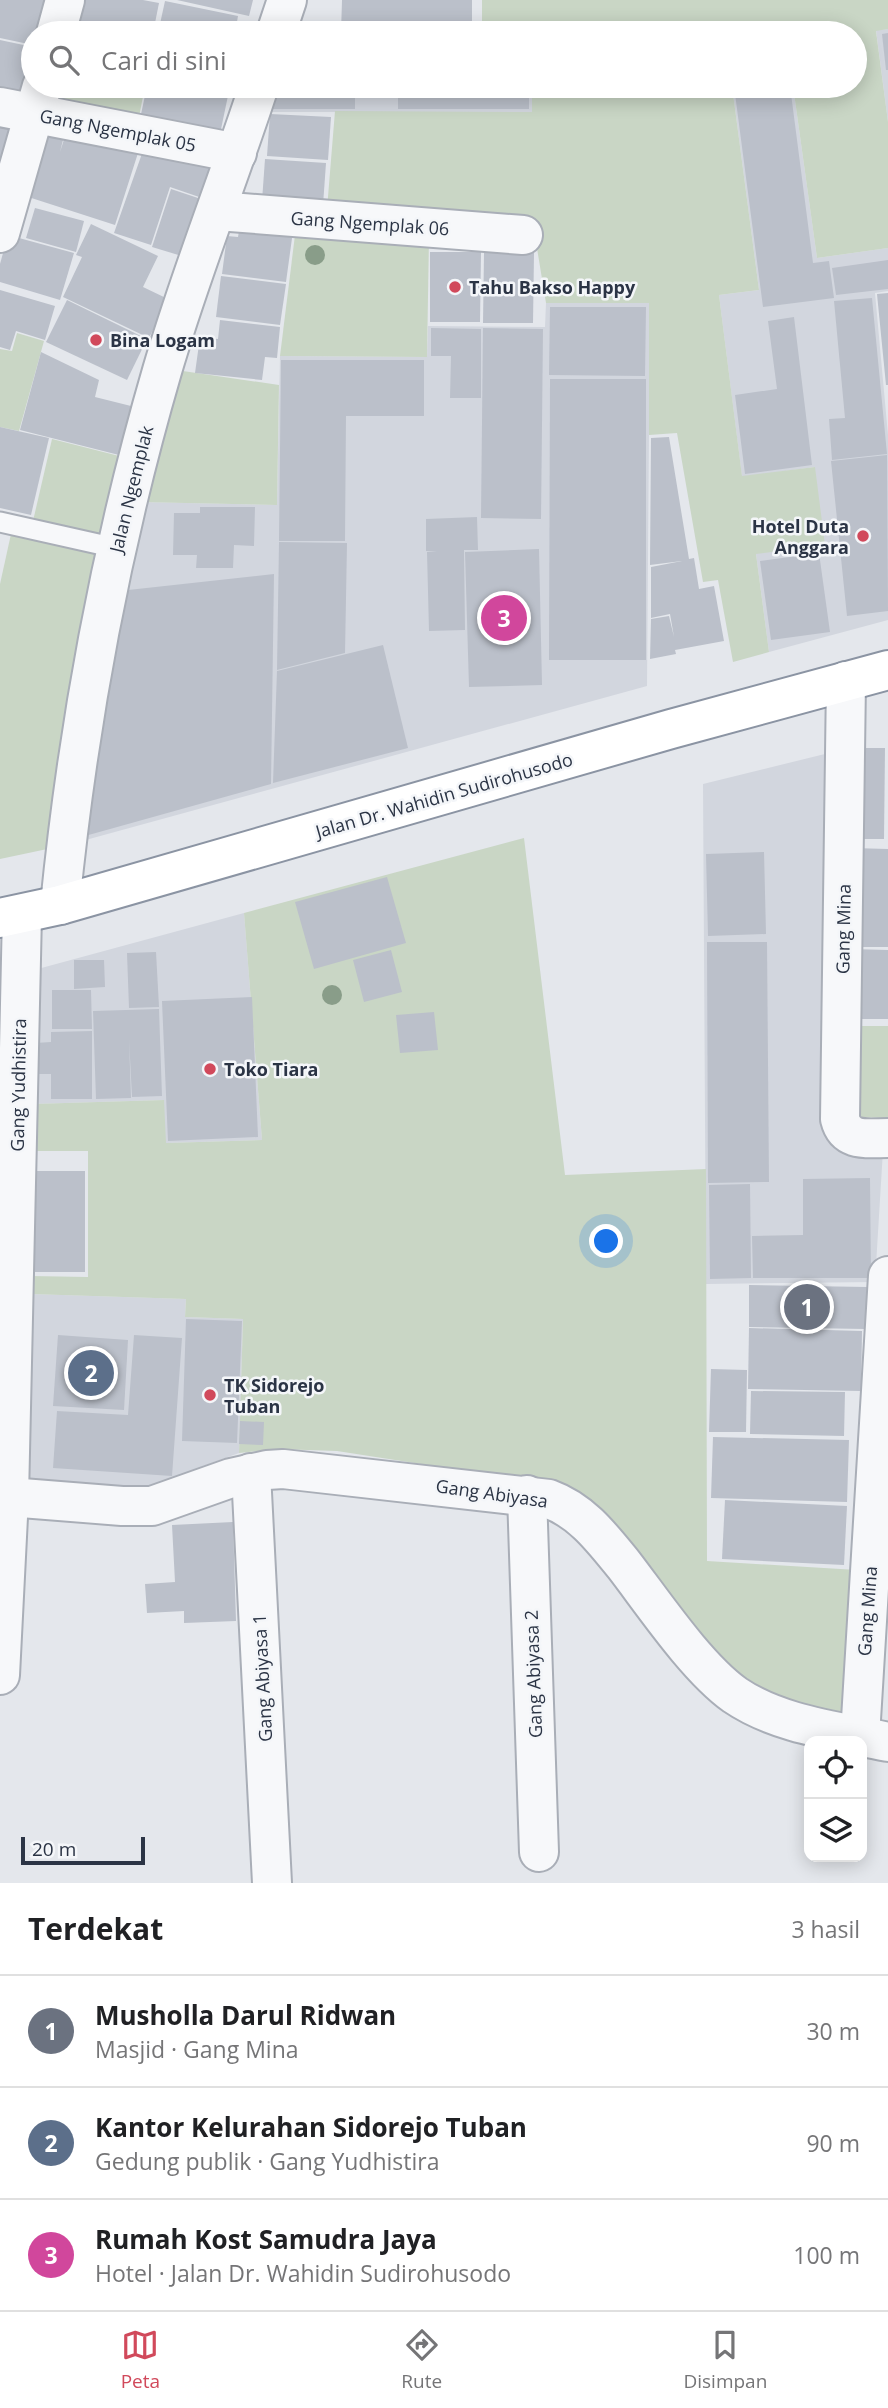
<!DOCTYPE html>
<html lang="id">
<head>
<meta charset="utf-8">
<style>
  body { margin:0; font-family:"Open Sans",sans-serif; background:#f6f6f6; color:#202124 }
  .controls { position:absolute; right:21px; bottom:21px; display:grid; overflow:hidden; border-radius:14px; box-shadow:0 4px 18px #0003 }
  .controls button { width:63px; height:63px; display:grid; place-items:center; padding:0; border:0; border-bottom:2px solid #e0e0e0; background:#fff; color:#202124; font:35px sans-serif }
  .scale { position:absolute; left:21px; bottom:18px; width:124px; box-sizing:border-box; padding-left:7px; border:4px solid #2b3445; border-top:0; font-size:19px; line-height:24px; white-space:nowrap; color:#2b3445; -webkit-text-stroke:5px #f4f6f9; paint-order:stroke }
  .you { position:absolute; left:607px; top:1242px; width:24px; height:24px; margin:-18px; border:5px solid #fff; border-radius:50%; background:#1a73e8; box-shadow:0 0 0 10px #1a73e833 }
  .badge { display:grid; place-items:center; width:46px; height:46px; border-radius:50%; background:#d1495b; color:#fff; font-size:23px; font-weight:700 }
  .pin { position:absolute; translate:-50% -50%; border:4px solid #fff; box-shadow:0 2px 7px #0006 }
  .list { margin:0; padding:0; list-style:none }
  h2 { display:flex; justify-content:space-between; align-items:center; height:91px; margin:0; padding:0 28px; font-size:30px }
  h2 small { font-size:23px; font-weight:400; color:#757577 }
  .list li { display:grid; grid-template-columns:46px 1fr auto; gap:21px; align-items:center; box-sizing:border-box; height:112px; padding:0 28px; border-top:2px solid #e0e0e0 }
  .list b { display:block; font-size:26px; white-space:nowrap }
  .list p { margin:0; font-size:23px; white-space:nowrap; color:#757577 }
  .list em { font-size:23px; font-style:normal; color:#757577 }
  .icon { flex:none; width:38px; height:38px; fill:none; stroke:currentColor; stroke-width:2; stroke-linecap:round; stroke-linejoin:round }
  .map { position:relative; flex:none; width:888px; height:1883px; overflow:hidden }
  .search { position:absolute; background:#fff; box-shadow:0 4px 18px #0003; left:21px; right:21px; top:21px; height:77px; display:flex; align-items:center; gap:18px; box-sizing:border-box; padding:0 24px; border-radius:38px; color:#757577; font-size:26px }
  .sheet { height:427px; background:#fff }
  nav { display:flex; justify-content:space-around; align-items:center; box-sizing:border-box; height:98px; border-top:2px solid #e0e0e0; background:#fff; font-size:19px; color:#757577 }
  nav a { display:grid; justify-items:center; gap:4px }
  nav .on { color:#d1495b }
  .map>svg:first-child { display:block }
  .built { fill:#d2d6de }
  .green { fill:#c9d6c5 }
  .building { fill:#bbc0ca }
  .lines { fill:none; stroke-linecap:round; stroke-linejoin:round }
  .lane-casing { stroke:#a9aeb7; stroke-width:23 }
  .street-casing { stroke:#a9aeb7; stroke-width:42 }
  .highway-casing { stroke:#8b94a3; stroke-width:42 }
  .lane { stroke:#f7f8fa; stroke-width:19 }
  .street { stroke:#f7f8fa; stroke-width:38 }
  .highway { stroke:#fff; stroke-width:38 }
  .tree { fill:#899d89 }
  .poi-dot { fill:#d1495b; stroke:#f4f6f9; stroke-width:2.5 }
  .labels { text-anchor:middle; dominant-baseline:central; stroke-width:5; stroke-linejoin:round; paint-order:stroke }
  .street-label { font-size:18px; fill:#2b3445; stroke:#f4f6f9 }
  .poi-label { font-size:18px; font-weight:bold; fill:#2b3445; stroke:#f4f6f9; text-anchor:start }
</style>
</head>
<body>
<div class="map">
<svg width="888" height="1883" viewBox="0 0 888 1883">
  <rect width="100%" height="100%" fill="#e4e7ec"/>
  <g class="built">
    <polygon points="888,29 888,122 876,30"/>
    <polygon points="273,86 532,86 533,112 265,112"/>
    <polygon points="732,86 793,86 817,258 888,248 888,291 875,293 888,435 888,620 769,652 756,554 815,467 742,477 719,295 759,290"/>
    <polygon points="650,302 647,686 82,841 138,502 277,505 280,356 427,357 428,326 545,327 546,303"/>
    <polygon points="833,752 832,1147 883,1150 875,1282 706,1284 703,784"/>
    <polygon points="244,913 262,1140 165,1143 163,1100 32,1104 34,970"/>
    <polygon points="30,1294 186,1299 185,1317 243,1319 239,1453 203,1466 173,1482 146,1489 28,1481"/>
  </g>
  <g class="green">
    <polygon points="482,0 888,0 888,29 876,31 888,122 888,248 817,258 793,86 855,86 855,33 482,33"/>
    <polygon points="53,86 145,86 138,122 47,105"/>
    <polygon points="532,86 732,86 759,290 719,295 742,476 815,467 825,545 756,554 769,652 733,662 718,580 703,582 677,433 649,435 649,303 546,303 533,224 327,209 335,111 532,112"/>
    <polygon points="296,227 429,237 427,357 280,356"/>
    <polygon points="17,333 44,341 19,431 0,427 0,349 12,351"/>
    <polygon points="176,370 279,385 277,505 138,502"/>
    <polygon points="52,439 123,457 103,537 33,521"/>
    <polygon points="13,525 101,545 52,848 0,859 0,584"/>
    <polygon points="524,838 565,1175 706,1169 707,1561 857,1570 848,1723 757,1696 543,1483 337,1451 278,1449 239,1453 243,1319 185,1317 186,1299 30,1294 30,1276 88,1277 88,1151 31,1151 32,1104 164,1100 166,1143 262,1140 244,913"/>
    <polygon points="848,1026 888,1026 888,1118 846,1117"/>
  </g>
  <g class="building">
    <polygon points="0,0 47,0 39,33 33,33 33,45 0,38"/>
    <polygon points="82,0 143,0 159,3 153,33 75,33"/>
    <polygon points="177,0 253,0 249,16"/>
    <polygon points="342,0 472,0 472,33 341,33"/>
    <polygon points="165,1 238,16 235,33 158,33"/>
    <polygon points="888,33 888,70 886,70 882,34"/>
    <polygon points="0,40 33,47 23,105 0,100"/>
    <polygon points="147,86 230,86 220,134 140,119"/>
    <polygon points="279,86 355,86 355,109 272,109"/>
    <rect x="398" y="86" width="131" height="23"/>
    <polygon points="734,86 790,86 813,263 829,261 834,298 763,307"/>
    <polygon points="270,114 331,117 328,160 267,156"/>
    <polygon points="0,119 11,121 1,169 0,169"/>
    <polygon points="40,129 64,136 60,152 67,130 138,153 115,225 19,194"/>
    <polygon points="145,145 215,169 205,199 170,187 151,245 114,233"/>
    <polygon points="265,159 326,163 323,205 262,201"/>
    <polygon points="171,189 204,200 185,257 152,247"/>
    <polygon points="35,208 84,221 76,252 26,238"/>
    <polygon points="91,224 158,256 143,287 168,299 149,338 63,297 82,257 76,255"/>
    <polygon points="240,225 293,231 286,282 222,274 227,236 238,237"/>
    <polygon points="8,235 74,253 60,300 0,282 0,264"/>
    <polygon points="430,252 481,252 480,322 430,322"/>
    <polygon points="484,253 534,253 533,323 483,323"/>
    <polygon points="888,260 888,289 836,295 832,268"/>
    <polygon points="221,276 286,284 280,325 216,317"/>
    <polygon points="0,290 55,306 45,340 16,331 10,350 0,347"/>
    <polygon points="888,293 888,385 886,385 877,294"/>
    <polygon points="872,298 887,454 832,460 829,419 845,418 834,301"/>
    <polygon points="67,300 147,339 127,380 46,342"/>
    <polygon points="550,307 646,307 645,376 549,375"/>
    <polygon points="794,317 812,465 745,474 735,395 777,389 768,321"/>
    <polygon points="220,320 280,327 277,358 265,357 262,380 195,373 200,337 218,339"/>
    <polygon points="431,328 481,329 481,398 450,398 451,356 431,356"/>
    <polygon points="483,328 543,329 541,519 481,518"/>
    <polygon points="41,352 99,380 95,397 131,406 119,455 20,430"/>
    <polygon points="281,360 424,360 424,416 346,416 345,541 279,541"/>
    <polygon points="550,379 646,379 646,660 549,660"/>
    <polygon points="0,427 49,438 31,515 0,508"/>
    <polygon points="669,437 689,559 694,558 699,589 714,586 724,641 675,650 676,654 650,659 651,619 669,616 674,637 670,614 651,618 651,567 682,561 650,565 651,438"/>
    <polygon points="887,455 888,611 847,616 831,461"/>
    <polygon points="200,507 255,507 254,546 234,545 233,568 196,568 197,555 173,555 174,513 200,513"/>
    <polygon points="477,517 478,550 464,550 465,630 429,631 427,552 437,552 426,551 426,519"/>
    <polygon points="279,542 347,543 345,653 277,670"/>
    <polygon points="539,549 542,685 469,687 465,552"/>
    <polygon points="819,553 830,632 771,640 760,561"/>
    <polygon points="274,574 271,784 85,836 119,591"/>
    <polygon points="383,645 408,748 273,783 277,671"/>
    <polygon points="856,748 885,748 884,839 855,839"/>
    <polygon points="852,848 888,849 888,947 850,947"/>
    <polygon points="764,852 766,934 708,936 706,854"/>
    <polygon points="387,877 406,943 314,969 295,902"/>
    <polygon points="707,942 767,942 769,1182 708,1183"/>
    <polygon points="850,949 888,950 888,1019 849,1019"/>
    <polygon points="391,950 402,992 364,1002 353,960"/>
    <polygon points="156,952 159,1007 129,1008 127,953"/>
    <polygon points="74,960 104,960 105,987 74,989"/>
    <polygon points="52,990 91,990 92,1029 52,1029"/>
    <polygon points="252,997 258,1137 168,1141 162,1001"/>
    <polygon points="159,1009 162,1096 132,1097 129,1039 131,1098 96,1099 93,1011"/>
    <polygon points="434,1012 438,1050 400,1053 396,1015"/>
    <polygon points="92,1031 92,1099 51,1099 51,1074 35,1074 35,1043 51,1042 51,1032"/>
    <polygon points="34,1171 85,1171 85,1272 33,1272"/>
    <polygon points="870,1178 871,1278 753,1278 752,1236 803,1235 803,1179"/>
    <polygon points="750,1184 751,1278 710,1279 709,1185"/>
    <polygon points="749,1285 867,1287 865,1329 749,1327"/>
    <polygon points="186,1319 242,1321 237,1443 182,1441"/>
    <polygon points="749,1328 862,1331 861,1391 748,1389"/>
    <polygon points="58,1335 128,1340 124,1410 53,1406"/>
    <polygon points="134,1335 182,1338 172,1476 53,1468 57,1411 128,1415"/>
    <polygon points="711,1369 747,1370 746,1432 709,1432"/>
    <polygon points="751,1391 845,1392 844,1436 750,1434"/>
    <polygon points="240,1421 264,1422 263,1445 239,1444"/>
    <polygon points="713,1437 849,1440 847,1502 711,1498"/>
    <polygon points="725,1500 847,1506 844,1565 722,1559"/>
    <polygon points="233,1522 236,1621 184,1623 184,1611 147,1613 145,1584 175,1582 172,1525"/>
  </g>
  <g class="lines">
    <defs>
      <polyline id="lane" points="0,522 116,548"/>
      <g id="street">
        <polyline points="56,33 65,0"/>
        <polyline points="276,33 287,0"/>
        <polyline points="0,107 237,153"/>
        <polyline points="217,211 523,235"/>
        <polyline points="0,233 42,86"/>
        <path d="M846,681L840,1119C846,1143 868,1138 888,1138"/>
        <path d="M60,905C78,724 111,546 162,371C190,275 228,181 259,86"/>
        <polyline points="251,1473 272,1883"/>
        <polyline points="527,1495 539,1852"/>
        <path d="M9,1497L122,1506H152L231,1478L267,1470L283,1469L549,1499C582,1511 602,1538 624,1565C654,1604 696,1667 735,1695C779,1725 838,1731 888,1742"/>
        <polyline points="0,1675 9,1497 22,914"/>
        <polyline points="860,1736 888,1276"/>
      </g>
      <polyline id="highway" points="0,918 60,905 671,729 888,670"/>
    </defs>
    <use href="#lane" class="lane-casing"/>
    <use href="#street" class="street-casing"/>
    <use href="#highway" class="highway-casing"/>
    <use href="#lane" class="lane"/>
    <use href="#street" class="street"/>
    <use href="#highway" class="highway"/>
  </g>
  <g class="tree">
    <circle cx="315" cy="255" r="10"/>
    <circle cx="332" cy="995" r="10"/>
  </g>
  <g class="poi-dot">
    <circle cx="455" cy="287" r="7"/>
    <circle cx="96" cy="340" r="7"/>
    <circle cx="863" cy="536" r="7"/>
    <circle cx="210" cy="1069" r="7"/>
    <circle cx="210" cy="1395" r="7"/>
  </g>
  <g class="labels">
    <g class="street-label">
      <text transform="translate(118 130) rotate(11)">Gang Ngemplak 05</text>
      <text transform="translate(370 223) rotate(4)">Gang Ngemplak 06</text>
      <text transform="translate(131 489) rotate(-76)">Jalan Ngemplak</text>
      <text transform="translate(444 795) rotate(-16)">Jalan Dr. Wahidin Sudirohusodo</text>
      <text transform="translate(843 929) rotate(-89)">Gang Mina</text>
      <text transform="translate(18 1085) rotate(-89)">Gang Yudhistira</text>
      <text transform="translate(492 1493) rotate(8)">Gang Abiyasa</text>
      <text transform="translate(867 1611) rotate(-86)">Gang Mina</text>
      <text transform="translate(533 1674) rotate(-92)">Gang Abiyasa 2</text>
      <text transform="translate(262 1678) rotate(-93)">Gang Abiyasa 1</text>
    </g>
    <g class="poi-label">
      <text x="469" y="287">Tahu Bakso Happy</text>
      <text x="110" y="340">Bina Logam</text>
      <text x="849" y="526" text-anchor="end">Hotel Duta<tspan x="849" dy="21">Anggara</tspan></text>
      <text x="224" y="1069">Toko Tiara</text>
      <text x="224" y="1385">TK Sidorejo<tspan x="224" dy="21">Tuban</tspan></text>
    </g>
  </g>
</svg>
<div class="controls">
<button><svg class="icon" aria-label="locate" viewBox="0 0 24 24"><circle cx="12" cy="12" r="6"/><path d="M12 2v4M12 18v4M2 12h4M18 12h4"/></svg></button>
<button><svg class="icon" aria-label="layers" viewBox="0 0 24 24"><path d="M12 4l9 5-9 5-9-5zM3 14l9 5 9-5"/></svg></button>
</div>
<div class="scale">20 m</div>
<div class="you"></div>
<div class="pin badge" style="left:807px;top:1307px;background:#6b7280">1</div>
<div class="pin badge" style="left:91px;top:1373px;background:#5c6f8a">2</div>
<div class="pin badge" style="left:504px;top:618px;background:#d1479c">3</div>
<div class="search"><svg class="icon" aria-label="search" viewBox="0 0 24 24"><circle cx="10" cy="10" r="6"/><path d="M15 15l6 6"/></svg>Cari di sini</div>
</div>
<section class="sheet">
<h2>Terdekat<small>3 hasil</small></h2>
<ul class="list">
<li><span class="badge" style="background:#6b7280">1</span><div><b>Musholla Darul Ridwan</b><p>Masjid · Gang Mina</p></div><em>30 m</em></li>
<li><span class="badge" style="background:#5c6f8a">2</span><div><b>Kantor Kelurahan Sidorejo Tuban</b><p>Gedung publik · Gang Yudhistira</p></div><em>90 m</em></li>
<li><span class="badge" style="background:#d1479c">3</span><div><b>Rumah Kost Samudra Jaya</b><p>Hotel · Jalan Dr. Wahidin Sudirohusodo</p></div><em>100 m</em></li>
</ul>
</section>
<nav>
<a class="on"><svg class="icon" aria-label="map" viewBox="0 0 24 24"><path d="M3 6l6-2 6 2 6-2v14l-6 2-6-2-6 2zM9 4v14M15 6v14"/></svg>Peta</a>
<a><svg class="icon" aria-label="directions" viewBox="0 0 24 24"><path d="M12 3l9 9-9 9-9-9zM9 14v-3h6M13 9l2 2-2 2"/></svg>Rute</a>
<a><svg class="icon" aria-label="saved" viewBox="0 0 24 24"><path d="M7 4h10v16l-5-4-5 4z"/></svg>Disimpan</a>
</nav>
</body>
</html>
